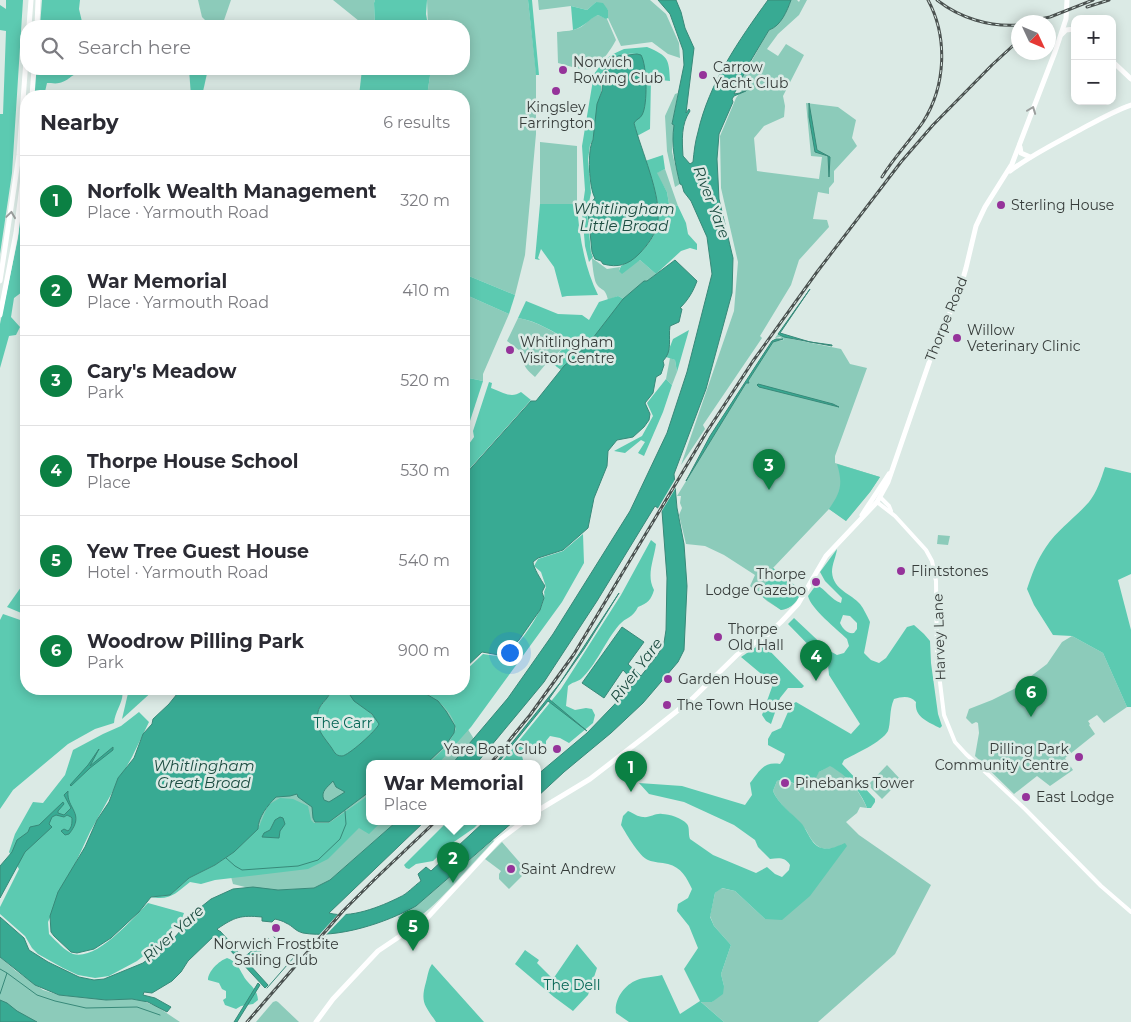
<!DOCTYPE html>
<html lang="en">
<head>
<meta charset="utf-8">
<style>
  body { margin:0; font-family:Montserrat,sans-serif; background:#f2f2f3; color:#2b2b33 }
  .controls { position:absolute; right:15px; top:15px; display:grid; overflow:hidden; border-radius:10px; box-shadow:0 2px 12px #0003 }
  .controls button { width:45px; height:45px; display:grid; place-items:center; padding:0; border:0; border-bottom:1px solid #e1e1e2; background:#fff; color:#2b2b33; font:25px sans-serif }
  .compass { position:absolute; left:1011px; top:15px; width:45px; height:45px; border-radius:50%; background:#fff; box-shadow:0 2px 12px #0003; rotate:134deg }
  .you { position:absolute; left:509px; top:652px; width:18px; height:18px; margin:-12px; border:4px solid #fff; border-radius:50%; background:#1a73e8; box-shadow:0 0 0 8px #1a73e833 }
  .badge { display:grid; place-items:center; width:32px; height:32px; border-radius:50%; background:#0b8043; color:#fff; font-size:16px; font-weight:700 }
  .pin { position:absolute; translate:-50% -41px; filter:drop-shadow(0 1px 2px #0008) }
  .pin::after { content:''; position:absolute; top:26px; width:18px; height:15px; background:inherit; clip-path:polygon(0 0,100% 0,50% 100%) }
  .popup { position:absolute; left:366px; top:760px; width:175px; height:65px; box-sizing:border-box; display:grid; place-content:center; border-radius:10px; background:#fff; filter:drop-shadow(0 1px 4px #0005); font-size:16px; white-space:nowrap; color:#7c7c81 }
  .popup b { font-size:19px; color:#2b2b33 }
  .popup::after { content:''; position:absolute; left:50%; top:100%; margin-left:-10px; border:10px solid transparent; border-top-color:#fff }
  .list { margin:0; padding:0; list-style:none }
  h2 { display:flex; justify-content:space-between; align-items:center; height:65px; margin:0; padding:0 20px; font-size:21px }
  h2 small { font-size:16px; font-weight:400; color:#7c7c81 }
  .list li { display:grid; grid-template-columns:32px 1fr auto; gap:15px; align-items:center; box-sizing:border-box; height:90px; padding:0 20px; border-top:1px solid #e1e1e2 }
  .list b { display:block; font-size:19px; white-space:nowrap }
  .list p { margin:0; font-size:16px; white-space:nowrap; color:#7c7c81 }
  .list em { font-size:16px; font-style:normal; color:#7c7c81 }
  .icon { flex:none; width:28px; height:28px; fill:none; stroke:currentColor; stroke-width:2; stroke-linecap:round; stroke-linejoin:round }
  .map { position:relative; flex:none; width:1131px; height:1022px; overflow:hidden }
  .search { position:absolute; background:#fff; box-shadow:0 2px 12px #0003; left:20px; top:20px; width:450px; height:55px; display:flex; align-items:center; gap:12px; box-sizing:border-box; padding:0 18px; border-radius:20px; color:#7c7c81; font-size:19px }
  .panel { position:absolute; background:#fff; box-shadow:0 2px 12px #0003; left:20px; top:90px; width:450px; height:605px; border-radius:20px }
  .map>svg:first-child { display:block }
  .green { fill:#8ccbba }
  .forest { fill:#5ccab1; fill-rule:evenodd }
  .water { fill:#38aa93; stroke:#388979; fill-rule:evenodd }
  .pier { fill:#dbeae5 }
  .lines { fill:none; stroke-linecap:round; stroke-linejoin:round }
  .stream { stroke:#388979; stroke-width:1 }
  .tertiary { stroke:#fff; stroke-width:4 }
  .primary { stroke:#fff; stroke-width:5 }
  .trunk { stroke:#fff; stroke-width:5 }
  .rail-casing { stroke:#4b5250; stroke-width:3 }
  .rail { stroke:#dbeae5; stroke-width:1; stroke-dasharray:4; stroke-linecap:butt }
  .oneway { stroke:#9b9e9d }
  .poi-dot { fill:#95339a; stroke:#dbeae5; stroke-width:2 }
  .labels { text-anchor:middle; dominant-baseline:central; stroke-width:5; stroke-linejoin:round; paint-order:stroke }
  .poi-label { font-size:14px; fill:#373d3b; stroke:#dbeae5; text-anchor:start }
  .street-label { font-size:14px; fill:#373d3b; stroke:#dbeae5 }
  .park-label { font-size:14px; fill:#056454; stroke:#dbeae5 }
  .water-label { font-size:15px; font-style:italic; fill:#1c4c41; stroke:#dbeae5 }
</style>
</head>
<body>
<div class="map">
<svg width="1131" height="1022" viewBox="0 0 1131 1022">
  <rect width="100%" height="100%" fill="#dbeae5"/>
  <g class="green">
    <polygon points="198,0 231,0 222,26 210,25 202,17"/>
    <polygon points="333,0 375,0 374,3 375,26 364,25"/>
    <polygon points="427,0 528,0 536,72 536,134 525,255 515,295 464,274 464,96 427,96 431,69 464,69 464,26 428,26"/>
    <polygon points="538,0 650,0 666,14 679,43 680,58 668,54 652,42 621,46 608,18 608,10 596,2 587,10 571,6 539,10"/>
    <path d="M791,0H797L799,2L800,0H807L799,15L778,34L767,49L778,56L786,44L804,55L783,96L785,106L784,117L764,126L754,138L757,171L819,179L822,157L811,156L806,103L838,107L856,120L852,138L857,146L834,171V182L829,188V194L818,192L813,219L827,220L829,227L799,260L791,285L760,336L762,338L703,425L705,429L681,465L734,311L738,262L721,188L720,136L736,98L744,87H737L769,30C781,26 787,11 791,0Z"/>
    <path d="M598,15L607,19L616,40C612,48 601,64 593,68C584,72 567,65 558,63L557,32C565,31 574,31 581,27C588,22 590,18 598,15Z"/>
    <polygon points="678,93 672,124 674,125 672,152 680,184 675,187 667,151 665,116 675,94"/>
    <polygon points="540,142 577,146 577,204 540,204"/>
    <polygon points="665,169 678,206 669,204 667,192 656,173"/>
    <path d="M592,258L607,269L620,267L619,271L640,260L656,274L647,281H644L624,299L618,296L608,300C605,286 601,292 596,283C594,279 592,263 592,258Z"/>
    <polygon points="464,294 509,314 483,374 483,381 464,377"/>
    <path d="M518,318C537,321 555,333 571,342L550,359L535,377C528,371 524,367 522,358L524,354L507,341Z"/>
    <path d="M778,334L792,339L841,349L850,364L867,368L835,456V463L880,477L870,492L846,521L829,509L773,568L802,591C797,600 792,609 781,610L767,601L750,586L755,575L724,555L705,546L686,544L679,515L682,508L680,503L681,496H677L747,381H748L773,341L784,340L780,337L775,338Z"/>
    <polygon points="670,358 675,360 677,372 672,385 666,379"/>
    <polygon points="938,535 950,536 948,545 937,544"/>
    <polygon points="1072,636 1103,653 1127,707 1104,723 1097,715 1088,721 1090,724 1089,725 1095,734 1065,758 1073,770 1050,786 1037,776 1014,794 975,756 979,733 978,723 976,722 972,724 966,718 969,709 992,700 1014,689 1047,664 1062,642"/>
    <polygon points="339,689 427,689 457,712 474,739 452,764 369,764 369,822 396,822 330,880 314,888 278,890 249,888 233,884 226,858 276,797"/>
    <path d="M830,765C846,774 860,791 867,808L860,807L857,813L846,822L859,835L931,885L895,954L818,1022H724L700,1001L712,1002L724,986L721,974L731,945L714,926L710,916L715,893L721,888L735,891L765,919L843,844C837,848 828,850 821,848C814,845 809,836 806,830C796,816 779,806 773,791L777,781L784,779L801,787L819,772Z"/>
    <polygon points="887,765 901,780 882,799 868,785"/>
    <path d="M493,840L494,841C465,870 439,906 404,928L398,917L416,906Z"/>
    <polygon points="502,842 522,865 526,872 509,889 499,879 499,874 501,871 485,859"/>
    <polygon points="0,957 16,971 43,990 59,995 111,1000 125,998 140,1000 156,1006 180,1022 0,1022"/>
    <polygon points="276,1001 278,1002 299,1022 256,1022 273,1002"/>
  </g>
  <g class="forest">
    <polygon points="6,0 23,0 12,173 0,254 0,114 3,114 6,31 0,30 0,5 6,9"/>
    <polygon points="42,0 80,0 79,9 83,26 40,26"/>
    <polygon points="375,0 427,0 426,14 428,26 375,26 374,3"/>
    <polygon points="528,0 532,0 539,75 536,75"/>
    <path d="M596,2L603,3L608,10V18L606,19L598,15C589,19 584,27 573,30L571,6L587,10Z"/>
    <path d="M647,47C668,56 669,58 670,81L651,79L650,129L637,136L634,123L641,55C624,50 605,60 601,78C600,83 602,88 601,93C597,109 596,124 593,140L590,145L588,160L591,193L587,212L591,252L593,257L589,262L585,246L582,211L585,190L582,146L594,74L603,62L611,55L624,49Z"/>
    <path d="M36,69H90L91,73C70,70 73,80 59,83C56,84 50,83 47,83L44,96H33Z"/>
    <polygon points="189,69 208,69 202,96 191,96"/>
    <polygon points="362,69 431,69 427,96 359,96"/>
    <path d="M663,155L665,169L657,173L667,192L669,204L678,206L686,223L688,234L697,244V250L690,248L681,251L656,274L640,260L622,274L619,271L621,266C637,258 655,242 658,222C661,204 651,179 645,161Z"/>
    <polygon points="26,161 26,289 14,298 11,317 20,327 16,335 9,336 0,368 0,324 18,238"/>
    <path d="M540,204H577C579,235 584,266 598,295L567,296L562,297L554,267L541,249L538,258L540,260L535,259Z"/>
    <polygon points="464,274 515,295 509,314 464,294"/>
    <path d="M618,296L624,299L586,347L561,370L549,361L571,342C554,332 537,321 518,318L526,301L558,314L582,315L589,320L599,302Z"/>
    <polygon points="689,330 677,372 675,360 666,357 673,339"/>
    <polygon points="464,377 483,381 469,424 464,421"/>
    <polygon points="666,379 672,385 663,412 644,456 638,453 645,442 641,440 625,453 614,451 642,436 653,416 647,403"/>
    <path d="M489,382L492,383L491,388C502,392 511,399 521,392L531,400L464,475V451L474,437L473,431Z"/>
    <path d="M837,464L880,477L870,492L846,521L829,509C841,492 843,484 837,464Z"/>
    <path d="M1105,467L1131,473V574L1118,580L1131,630V707H1127L1103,653L1072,636L1053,635L1034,605L1027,589C1032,574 1037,560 1046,547C1058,529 1075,518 1089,502C1097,492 1101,479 1105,467Z"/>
    <path d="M583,534L584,563L562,602L471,727L438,764H428L448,745L456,729C452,709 436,699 420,689L442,690L444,689H464V672L483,654C490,655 499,657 506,654C518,648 548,605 544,592L546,587L541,572L534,566L538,559L563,551Z"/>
    <path d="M651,540L656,544C654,560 646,575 654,590C651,600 648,603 638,607C633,618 626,617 619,625C606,640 595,667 581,679C577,682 572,682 568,686L566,706L575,710L586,708L592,709L595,715L593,723L569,743L560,738L550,736L546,741V746L544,748L524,747L521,752L523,760L527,764H500L561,689L621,595Z"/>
    <path d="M837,549C836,557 832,564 832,572C833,590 852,594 860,604C864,609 867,616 870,622L864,653L871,660L879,663L886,658L907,627L914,625L924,634L930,641L931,663L938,714L942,726L940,728C928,722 914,717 916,702C909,695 902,697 894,699C889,710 891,723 888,731C882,742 855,754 844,760L842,764L875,799V802L871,808H867C861,791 845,774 830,766L819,772L811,787H802L784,779L777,781L773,791C778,804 792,813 802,824C808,832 812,846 822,848C831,850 837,846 845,843L847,846L810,896L782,920L765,919L735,891L722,888L715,893L710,917L714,926L731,945L721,974L724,986L723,994L712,1002H701L724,1022H629L616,1013C614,1000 624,985 637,980C644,977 654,977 662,975L680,1014L700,1001L684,969L698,948L689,926L677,911L678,904L688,898L692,889C687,878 681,867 668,864C661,862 655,863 648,860C639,856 627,835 621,825L623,816L628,811C633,813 638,817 643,817C650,818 655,813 662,814C669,814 682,818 687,824C690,828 688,834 690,839L713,855L756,873L767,867L775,874L782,877L789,870L790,865C785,857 779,858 770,859L758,847L755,840L734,825L684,802L649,794L639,783L682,786L745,805L752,795L750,783C759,772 763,761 780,764L783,760L785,754L768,745V739L772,732L781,728L791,705L796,702L851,734L860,724L829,675L828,665L788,624L794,618L828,650L837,655L844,653L849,646L847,639C837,629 811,609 808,596L816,585C826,589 831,600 841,603L842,598L825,581L820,572ZM843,615L850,616L857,623V629L854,633C847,634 843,629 840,623Z"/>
    <path d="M773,568L802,591C797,601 793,608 781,610L760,595Z"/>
    <polygon points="26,580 26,615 7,607"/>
    <path d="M3,614L26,622V689H122C125,701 115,710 114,723L95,729L68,744L13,790L0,809V620Z"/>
    <polygon points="762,643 804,686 802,688 788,688 780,698 771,724 766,721 762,715 772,687 771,682 741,657"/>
    <polygon points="129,689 155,689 122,719"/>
    <path d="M339,689H347C354,704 371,710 379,724C377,730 348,756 342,756C335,756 334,751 331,747C323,736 314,727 318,712C319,706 327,700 330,693Z"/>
    <path d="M139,712L149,722L132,757L90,832L48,922L49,934C56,941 65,951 73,954C97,961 133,918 148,903L184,913L180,924L171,929L162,941L137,961L109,976L95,978L78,975L63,968L38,954L32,948L25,936L0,914V907L19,869L9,852L15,834L33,802L43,803L65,775L73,750L103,734L121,726Z"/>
    <path d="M369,795V822H381L369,834L359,828L328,859L308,869L215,880L201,884L190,882C176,893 170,901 151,897L170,895L189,878L215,865L234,852L258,829L268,805L280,798L293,799L308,806L311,820L314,823H329Z"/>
    <polygon points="447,822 480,822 474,828 451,844 433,861 416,864 409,869 406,868 404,865"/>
    <polygon points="577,944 597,968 588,995 573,1011 554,997 515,964 525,950 539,960 537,963 553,979"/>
    <path d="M227,958C236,961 239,968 243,975C248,985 257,987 258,1000L253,1004L241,1006L236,1009L225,1005L223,1000L226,998V991L222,989L219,983L208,980C208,971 219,961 227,958Z"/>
    <path d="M432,964L484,1022H436C425,1005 420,1003 426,982C428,975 428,970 432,964Z"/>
  </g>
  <g class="water">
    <path d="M658,0H676L681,12L685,28L694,48L686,113L689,109L690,111C681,124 682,140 683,156L690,164L693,162C694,152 695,142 698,132C709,83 739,40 768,0H791C787,11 781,26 769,30L750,62L734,94L740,93L746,90V91L734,96L732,99L733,102L719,134L717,159L719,199L733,258L732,293L706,389L674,474L677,508L684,544L687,586L684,650L678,662L643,703L611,733L564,772L537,797V775L587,733L635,683L623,670L604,698L582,683L622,627L644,642L628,664L641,676L659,653L664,643L666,630L667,578L662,511L655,506L597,601L544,682L476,764H452L508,698L553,634L630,511L667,433L687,372L712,274L707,237L691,201L684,192L682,185L680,184C675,163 671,146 674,125L672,124L684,65L683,50L670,14Z"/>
    <path d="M637,54L641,55C647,65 648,105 642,115C640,119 636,119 634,123C641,150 661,194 658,221C657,233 647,246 639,254C628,265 618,268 603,264L601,261L595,259L592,252L588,212L589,205L595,198C589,188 587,150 593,140L597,104L602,91L603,72L612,60L618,56Z"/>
    <polygon points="809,103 817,150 830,157 829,177 828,156 815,152 809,117"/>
    <path d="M675,260L697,281C693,292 688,300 680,308L682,309L679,322L670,326C668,338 673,351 663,361L664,365L661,374L656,377L653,393L645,403L650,414L649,420L644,427L633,437L617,440L608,451L607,466L594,498L588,528L563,550L538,558L533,562C533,567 541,580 545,586L542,592L544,598L540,610L519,640L506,653L499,655L482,652L464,669V476L531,401H536L564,366L586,347L623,299L644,281H647Z"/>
    <polygon points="810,289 780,333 810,342 832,345 832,346 784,337 778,334"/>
    <polygon points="776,339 783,339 773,342 748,381 749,383 746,383 686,481 710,436 772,341"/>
    <polygon points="758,384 833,404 839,407 759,387 757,385"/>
    <polygon points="619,593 584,649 549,699 587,731 548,701 497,764 495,764 560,683"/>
    <path d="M181,689H339L330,693C327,700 319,705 318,712C314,727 323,736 331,747C334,751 335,756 342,756C348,756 377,730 379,724L372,714L354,701L346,689H418L438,701L446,711L455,726L454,733L445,746L426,764H369V792L329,822H315L313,818L312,807L298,797L297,794L290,796L276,797C268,805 258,817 258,829L234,852L215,865L189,878L170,895L151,897L139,912L111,938L94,949L77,953L71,952L54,936L51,932L50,916L58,892L85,847L97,820L109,802L118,778L134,758L143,734L152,724L153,719L169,704ZM333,781L336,787L345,792L329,802L324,800C320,791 328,787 333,781Z"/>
    <polygon points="113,747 113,750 90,768 71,786 70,785 88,765 99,749 90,766"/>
    <path d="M68,791C66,809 86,813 69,834L65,835L61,831L64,829L68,831C72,827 72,824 72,818L71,817L67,815L64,817L56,815L52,817L49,824L52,827L25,852L0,898V866L12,852L17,840L28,832L30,827L39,825L63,802L64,804L58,811V813L64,815L71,808L64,795Z"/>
    <polygon points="280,817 283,818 285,824 280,831 279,838 262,837 264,833 270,830 275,820"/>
    <path d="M396,822H424L329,913C350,919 380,907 400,897C407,894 414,886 421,881L418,874L426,867L431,871L484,822H513L416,906C386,923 337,939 303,933C295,931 293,926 286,923C283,921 279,920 275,919L272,922L262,921V917C240,915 235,917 217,929L219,931H220L231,943L235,944V945L233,946L243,958L268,938L271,942L248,963L268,985L265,988L217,936H214L188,961L181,972L172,981L152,993L144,992L143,995L155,998L171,1007L167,1012L148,1002L132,999L106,1000L59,995L35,985L0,957V917L24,938L29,950L48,962L79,977L94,980L104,979L143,963L175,937L201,907L211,899L233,889L253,887L278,890L314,888L330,880Z"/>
    <polygon points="258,983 260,985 237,1022 234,1022"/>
    <polygon points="0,1000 7,1003 17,1011 37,1022 0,1022"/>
  </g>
  <g class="pier">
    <polygon points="677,476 678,484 660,514 657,510"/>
    <polygon points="340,912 346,914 324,937 320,937 319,935"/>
  </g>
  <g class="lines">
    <g class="stream">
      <polyline points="226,858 235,866 242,870 298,866 318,860 340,839 346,824 345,811"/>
      <polyline points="274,937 286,945"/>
      <polyline points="320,944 325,937"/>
      <polyline points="0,969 7,973 0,994"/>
      <polyline points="7,973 37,995 55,1001 86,1008 137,1007 160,1015"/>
      <polyline points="267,988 295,956"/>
    </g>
    <g class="tertiary">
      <polyline points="880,497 889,506 891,511"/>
      <polyline points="877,502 895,516 926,550 932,561 936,581 937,658 944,715 955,742 966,754 1025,809 1101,886 1131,912"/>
    </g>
    <g class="primary">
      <polyline points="1062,34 1066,30 1075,29"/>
      <polyline points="1112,61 1131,79"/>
      <polyline points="1020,147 1021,153 1030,157"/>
      <path d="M1010,171C1030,156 1052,145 1074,133C1093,123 1111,112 1131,105"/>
      <polyline points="862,515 889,474"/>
      <polyline points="537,811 590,779 647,735 692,699 740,652 767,635 781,622 798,604 826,556 877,502 888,482 930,360 960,289 966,268 976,226 985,207 1012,164 1055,52 1066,19 1067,0"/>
      <polyline points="316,1022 333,999 378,951 427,918 498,841 523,822"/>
    </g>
    <g class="trunk">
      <polyline points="29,26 31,0"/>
      <polyline points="37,26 38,0"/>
      <polyline points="32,96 34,69"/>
      <polyline points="0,281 19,155 26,60"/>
      <polyline points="0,315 16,233 26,154"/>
    </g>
    <defs>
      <g id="rail">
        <path d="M937,0C960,18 989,27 1018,25"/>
        <polyline points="1087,7 1109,0"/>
        <polyline points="1026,22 1050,17 1093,0"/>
        <path d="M882,177C894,157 910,141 923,122C946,86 948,37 928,0"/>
        <polyline points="490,764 530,715 574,654 706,433 753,361 817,272 901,162 933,125 992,65 1018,41"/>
        <polyline points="247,1022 343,911 376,878 435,822"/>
      </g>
    </defs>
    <use href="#rail" class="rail-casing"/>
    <use href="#rail" class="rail"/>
  </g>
  <defs><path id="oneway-chevron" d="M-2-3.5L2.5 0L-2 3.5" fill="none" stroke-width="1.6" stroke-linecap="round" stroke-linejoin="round" transform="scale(1.25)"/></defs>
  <g class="oneway">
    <use href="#oneway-chevron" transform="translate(1032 110) rotate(-69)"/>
    <use href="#oneway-chevron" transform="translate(11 215) rotate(-82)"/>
  </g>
  <g class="poi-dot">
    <circle cx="563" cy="70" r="5"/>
    <circle cx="703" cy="75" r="5"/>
    <circle cx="556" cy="91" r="5"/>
    <circle cx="1001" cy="205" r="5"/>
    <circle cx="957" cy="338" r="5"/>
    <circle cx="510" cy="350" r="5"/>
    <circle cx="901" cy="571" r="5"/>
    <circle cx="816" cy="582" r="5"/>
    <circle cx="718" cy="637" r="5"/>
    <circle cx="668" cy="679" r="5"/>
    <circle cx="667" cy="705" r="5"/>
    <circle cx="557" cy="749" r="5"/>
    <circle cx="1079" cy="757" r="5"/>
    <circle cx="785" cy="783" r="5"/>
    <circle cx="1026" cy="797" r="5"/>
    <circle cx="511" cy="869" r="5"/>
    <circle cx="276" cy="928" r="5"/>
  </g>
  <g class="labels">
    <g class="poi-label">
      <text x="573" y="62">Norwich<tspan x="573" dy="16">Rowing Club</tspan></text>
      <text x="713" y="67">Carrow<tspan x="713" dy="16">Yacht Club</tspan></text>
      <text x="556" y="107" text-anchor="middle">Kingsley<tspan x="556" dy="16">Farrington</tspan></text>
      <text x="1011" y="205">Sterling House</text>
      <text x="967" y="330">Willow<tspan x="967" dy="16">Veterinary Clinic</tspan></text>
      <text x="520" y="342">Whitlingham<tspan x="520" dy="16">Visitor Centre</tspan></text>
      <text x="911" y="571">Flintstones</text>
      <text x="806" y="574" text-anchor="end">Thorpe<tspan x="806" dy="16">Lodge Gazebo</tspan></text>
      <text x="728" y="629">Thorpe<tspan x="728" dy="16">Old Hall</tspan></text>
      <text x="678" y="679">Garden House</text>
      <text x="677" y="705">The Town House</text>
      <text x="547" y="749" text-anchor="end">Yare Boat Club</text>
      <text x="1069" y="749" text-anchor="end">Pilling Park<tspan x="1069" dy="16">Community Centre</tspan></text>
      <text x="795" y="783">Pinebanks Tower</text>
      <text x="1036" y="797">East Lodge</text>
      <text x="521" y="869">Saint Andrew</text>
      <text x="276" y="944" text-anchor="middle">Norwich Frostbite<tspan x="276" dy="16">Sailing Club</tspan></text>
    </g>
    <g class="street-label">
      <text transform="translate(946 319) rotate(-68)">Thorpe Road</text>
      <text transform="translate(939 637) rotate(-92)">Harvey Lane</text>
    </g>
    <g class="park-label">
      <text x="343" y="723">The Carr</text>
      <text x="572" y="985">The Dell</text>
    </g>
    <g class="water-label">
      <text transform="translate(712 202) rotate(69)">River Yare</text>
      <text x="624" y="208">Whitlingham<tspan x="624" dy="17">Little Broad</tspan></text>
      <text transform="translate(636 670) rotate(-53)">River Yare</text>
      <text x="204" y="765">Whitlingham<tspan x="204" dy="17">Great Broad</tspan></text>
      <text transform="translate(173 933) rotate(-42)">River Yare</text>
    </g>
  </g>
</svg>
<div class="controls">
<button>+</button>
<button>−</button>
</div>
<svg class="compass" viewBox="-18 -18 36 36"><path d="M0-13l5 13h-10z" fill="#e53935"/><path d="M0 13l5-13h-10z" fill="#7c7c81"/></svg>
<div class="you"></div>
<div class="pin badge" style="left:631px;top:792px">1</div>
<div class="pin badge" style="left:453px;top:883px">2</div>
<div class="popup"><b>War Memorial</b>Place</div>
<div class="pin badge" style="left:769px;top:490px">3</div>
<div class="pin badge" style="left:816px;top:681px">4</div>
<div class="pin badge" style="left:413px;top:951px">5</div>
<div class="pin badge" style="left:1031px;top:717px">6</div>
<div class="search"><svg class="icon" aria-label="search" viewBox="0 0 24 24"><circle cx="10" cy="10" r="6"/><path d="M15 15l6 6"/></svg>Search here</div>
<section class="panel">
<h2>Nearby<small>6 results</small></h2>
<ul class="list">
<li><span class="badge">1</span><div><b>Norfolk Wealth Management</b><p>Place · Yarmouth Road</p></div><em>320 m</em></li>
<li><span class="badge">2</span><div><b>War Memorial</b><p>Place · Yarmouth Road</p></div><em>410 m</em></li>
<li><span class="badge">3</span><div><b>Cary's Meadow</b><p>Park</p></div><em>520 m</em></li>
<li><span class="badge">4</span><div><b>Thorpe House School</b><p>Place</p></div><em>530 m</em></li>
<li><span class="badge">5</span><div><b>Yew Tree Guest House</b><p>Hotel · Yarmouth Road</p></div><em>540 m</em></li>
<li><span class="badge">6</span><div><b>Woodrow Pilling Park</b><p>Park</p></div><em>900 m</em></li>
</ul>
</section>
</div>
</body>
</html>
